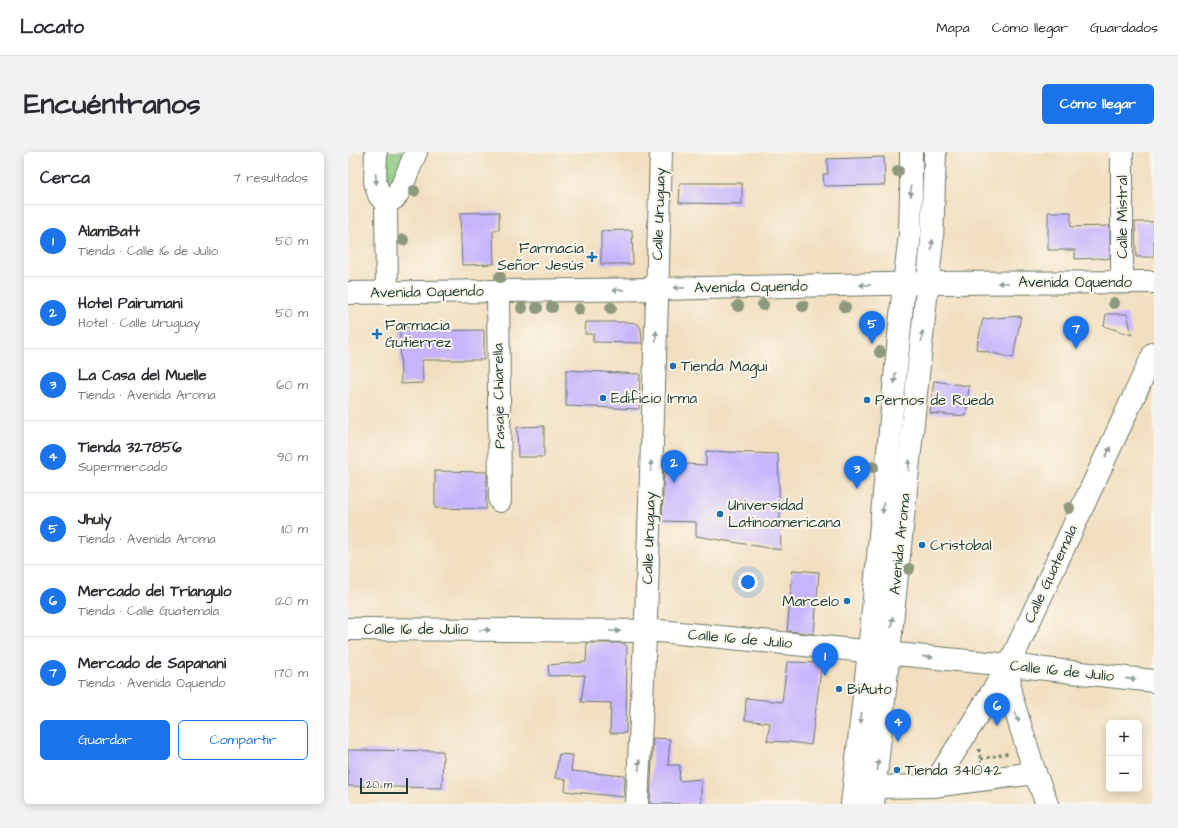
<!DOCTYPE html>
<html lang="es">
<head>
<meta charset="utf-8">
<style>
  body { margin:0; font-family:"Architects Daughter",sans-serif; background:#f2f2f3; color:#2b2b33 }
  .controls { position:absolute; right:12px; bottom:12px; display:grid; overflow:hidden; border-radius:6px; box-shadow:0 2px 10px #0003 }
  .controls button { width:36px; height:36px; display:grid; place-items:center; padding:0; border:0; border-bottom:1px solid #e1e1e2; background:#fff; color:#2b2b33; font:20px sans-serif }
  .scale { position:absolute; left:12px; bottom:10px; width:48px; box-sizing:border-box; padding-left:4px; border:2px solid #1f3d34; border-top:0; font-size:11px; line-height:14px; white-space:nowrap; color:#1f3d34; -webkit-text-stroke:3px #fbf7ec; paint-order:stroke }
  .you { position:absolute; left:400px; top:430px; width:14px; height:14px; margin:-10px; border:3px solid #fff; border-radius:50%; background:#1a73e8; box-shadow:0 0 0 6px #1a73e833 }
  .badge { display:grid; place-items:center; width:26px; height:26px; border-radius:50%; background:#1a73e8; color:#fff; font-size:13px; font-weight:700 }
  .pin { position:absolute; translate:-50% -33px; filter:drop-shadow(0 1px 2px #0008) }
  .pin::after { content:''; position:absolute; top:21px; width:14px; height:12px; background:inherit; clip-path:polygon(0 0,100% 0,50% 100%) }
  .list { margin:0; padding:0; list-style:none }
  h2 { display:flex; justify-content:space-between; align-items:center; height:52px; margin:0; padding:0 16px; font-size:17px }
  h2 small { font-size:13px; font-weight:400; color:#7c7c81 }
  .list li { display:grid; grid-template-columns:26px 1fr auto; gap:12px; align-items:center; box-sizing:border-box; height:72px; padding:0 16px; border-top:1px solid #e1e1e2 }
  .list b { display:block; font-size:15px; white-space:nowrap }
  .list p { margin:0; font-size:13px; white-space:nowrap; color:#7c7c81 }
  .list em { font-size:13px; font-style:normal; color:#7c7c81 }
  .actions { display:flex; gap:8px; padding:12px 16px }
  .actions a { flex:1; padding:9px 0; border:1px solid #1a73e8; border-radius:6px; text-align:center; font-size:14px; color:#1a73e8 }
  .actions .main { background:#1a73e8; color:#fff }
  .map { position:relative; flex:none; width:806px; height:652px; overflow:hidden; border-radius:6px }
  header { display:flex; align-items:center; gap:24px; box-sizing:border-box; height:56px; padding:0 20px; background:#fff; border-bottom:1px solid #e1e1e2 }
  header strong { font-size:19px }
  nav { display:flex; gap:22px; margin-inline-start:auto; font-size:14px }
  .intro { display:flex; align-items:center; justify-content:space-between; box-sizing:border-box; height:96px; padding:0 24px }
  h1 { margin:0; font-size:28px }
  .button { padding:10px 18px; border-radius:6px; background:#1a73e8; color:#fff; font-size:14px; font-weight:700 }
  main { display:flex; gap:24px; padding:0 24px }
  aside { flex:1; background:#fff; border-radius:6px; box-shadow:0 2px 10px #0003 }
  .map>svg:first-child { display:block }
  .green { fill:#8ecb81; stroke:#56845a }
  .building { fill:#c6b4fd }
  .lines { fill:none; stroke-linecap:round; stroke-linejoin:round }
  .minor-casing { stroke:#697665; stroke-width:24 }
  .major-casing { stroke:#697665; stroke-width:24 }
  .path { stroke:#697665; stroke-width:2.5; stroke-dasharray:3 3; stroke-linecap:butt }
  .minor { stroke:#fff; stroke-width:22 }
  .major { stroke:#fff; stroke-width:22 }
  .tree { fill:#8d997d }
  .oneway { fill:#8f9e9a }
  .poi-dot { fill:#1f6fb2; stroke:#fbf7ec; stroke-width:1.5 }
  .labels { text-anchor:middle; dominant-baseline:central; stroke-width:4; stroke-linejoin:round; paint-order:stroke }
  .street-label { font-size:15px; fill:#1f3d34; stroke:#fbf7ec }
  .poi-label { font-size:15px; fill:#1f3d34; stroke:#fbf7ec; text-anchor:start }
</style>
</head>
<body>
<header>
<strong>Locato</strong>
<nav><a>Mapa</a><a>Cómo llegar</a><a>Guardados</a></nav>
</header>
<div class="intro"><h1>Encuéntranos</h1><a class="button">Cómo llegar</a></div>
<main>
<aside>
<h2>Cerca<small>7 resultados</small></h2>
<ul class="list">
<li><span class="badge">1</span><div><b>AlamBatt</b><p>Tienda · Calle 16 de Julio</p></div><em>50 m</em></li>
<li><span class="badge">2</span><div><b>Hotel Pairumani</b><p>Hotel · Calle Uruguay</p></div><em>50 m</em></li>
<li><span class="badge">3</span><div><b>La Casa del Muelle</b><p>Tienda · Avenida Aroma</p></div><em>60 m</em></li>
<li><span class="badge">4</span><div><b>Tienda 327856</b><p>Supermercado</p></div><em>90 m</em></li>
<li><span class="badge">5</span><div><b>Jhuly</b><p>Tienda · Avenida Aroma</p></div><em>110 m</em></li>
<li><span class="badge">6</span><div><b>Mercado del Tríangulo</b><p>Tienda · Calle Guatemala</p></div><em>120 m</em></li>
<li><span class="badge">7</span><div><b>Mercado de Sapanani</b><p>Tienda · Avenida Oquendo</p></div><em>170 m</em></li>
</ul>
<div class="actions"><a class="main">Guardar</a><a>Compartir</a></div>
</aside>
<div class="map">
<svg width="806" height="652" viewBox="0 0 806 652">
  <rect width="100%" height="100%" fill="#fbf7ec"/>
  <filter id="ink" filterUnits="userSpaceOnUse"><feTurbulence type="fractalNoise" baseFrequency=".025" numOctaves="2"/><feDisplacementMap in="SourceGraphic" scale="8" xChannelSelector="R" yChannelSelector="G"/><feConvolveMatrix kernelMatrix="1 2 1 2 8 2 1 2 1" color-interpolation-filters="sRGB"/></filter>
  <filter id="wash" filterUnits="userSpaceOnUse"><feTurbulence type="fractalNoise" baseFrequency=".012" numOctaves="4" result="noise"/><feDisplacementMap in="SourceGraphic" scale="16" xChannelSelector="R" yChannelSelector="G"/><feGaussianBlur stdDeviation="0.9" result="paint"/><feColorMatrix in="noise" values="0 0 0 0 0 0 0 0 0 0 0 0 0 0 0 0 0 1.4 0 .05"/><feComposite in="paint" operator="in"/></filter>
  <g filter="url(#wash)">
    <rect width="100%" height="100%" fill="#f2dfc0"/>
    <path class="green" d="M35,0H57L46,28C43,30 40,30 36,28Z"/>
    <g id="blocks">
      <g class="building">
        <polygon points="536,5 537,33 476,34 475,22 480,22 479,7"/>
        <polygon points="332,31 394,31 394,52 331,51"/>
        <polygon points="151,60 151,78 145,78 146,112 114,113 112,61"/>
        <polygon points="700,60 723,60 723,75 762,74 762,106 757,107 752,106 727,107 727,98 700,98"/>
        <polygon points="787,70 806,70 806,105 788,105"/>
        <polygon points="284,78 285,112 253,112 253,79"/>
        <polygon points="758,162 779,162 784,183 756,174"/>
        <polygon points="673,164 665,206 628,197 635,167"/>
        <polygon points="238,170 279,170 287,171 291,173 293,177 294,191 245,190 245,182 237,182"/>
        <polygon points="73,175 73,179 136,178 136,208 74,208 75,231 53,232 52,176"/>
        <polygon points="218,218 292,222 291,257 218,254"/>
        <polygon points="586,229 621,234 618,264 582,261"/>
        <polygon points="196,274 196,305 170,305 169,275"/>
        <polygon points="358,299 430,302 433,398 348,384 348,370 314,369 316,311 358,313"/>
        <polygon points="87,319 139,320 138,357 87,356"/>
        <polygon points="445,418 471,420 466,482 439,479"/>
        <polygon points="239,491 276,491 279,495 278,581 262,581 263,551 233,550 237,523 201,524 200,513 238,510"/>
        <polygon points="439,510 474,511 463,593 442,590 419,589 422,571 397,568 398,546 434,550"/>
        <polygon points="305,586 322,587 320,613 332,613 331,629 353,627 353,652 302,652"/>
        <polygon points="0,598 95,599 94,636 0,634"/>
        <polygon points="211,602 225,603 223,619 277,624 276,645 217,639 218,628 207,626"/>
      </g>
    </g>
  </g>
  <g filter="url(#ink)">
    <use href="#blocks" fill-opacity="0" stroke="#697665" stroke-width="1"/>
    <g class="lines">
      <defs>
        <g id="minor">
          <polyline points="28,0 27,30 31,43 38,51"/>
          <polyline points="38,51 39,141"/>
          <polyline points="38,51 47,46 53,36 68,0"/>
          <polyline points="774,130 774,0"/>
          <polyline points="150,139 152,349"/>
          <polyline points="661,513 662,541 687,621 699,652"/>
          <polyline points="585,634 661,513 806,201"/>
          <polyline points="528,635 585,634 687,621"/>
          <polyline points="289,652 298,465 309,148 313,0"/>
        </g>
        <g id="major">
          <polyline points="0,141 309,137 580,131 806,130"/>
          <polyline points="0,477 311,479 661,513 806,529"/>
          <polyline points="504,652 521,499 556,132 562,82 563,41 563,0"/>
          <polyline points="525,652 584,89 587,0"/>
        </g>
      </defs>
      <use href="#minor" class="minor-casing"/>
      <use href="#major" class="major-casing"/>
      <g class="path">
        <polyline points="631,597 633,610"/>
        <polyline points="633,607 661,601"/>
      </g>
      <use href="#minor" class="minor"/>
      <use href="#major" class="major"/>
    </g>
    <g class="tree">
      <circle cx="550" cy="19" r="6"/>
      <circle cx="66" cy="39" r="6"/>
      <circle cx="55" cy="88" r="6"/>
      <circle cx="152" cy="125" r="6"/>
      <circle cx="766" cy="151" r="6"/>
      <circle cx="415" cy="153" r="6"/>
      <circle cx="390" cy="154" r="6"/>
      <circle cx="455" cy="154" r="6"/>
      <circle cx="204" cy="155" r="6"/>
      <circle cx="497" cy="155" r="6"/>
      <circle cx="174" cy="156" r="6"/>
      <circle cx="189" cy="156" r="6"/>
      <circle cx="263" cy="156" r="6"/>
      <circle cx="231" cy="157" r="6"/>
      <circle cx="532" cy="200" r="6"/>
      <circle cx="525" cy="315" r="6"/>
      <circle cx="721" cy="356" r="6"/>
      <circle cx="561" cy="417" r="6"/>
    </g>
    <defs><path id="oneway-solid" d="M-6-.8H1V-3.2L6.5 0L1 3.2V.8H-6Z"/></defs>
    <g class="oneway">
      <use href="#oneway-solid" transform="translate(28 27) rotate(86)"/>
      <use href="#oneway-solid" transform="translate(563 39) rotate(90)"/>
      <use href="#oneway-solid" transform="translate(584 93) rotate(-85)"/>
      <use href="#oneway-solid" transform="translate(655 131) rotate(180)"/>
      <use href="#oneway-solid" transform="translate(517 133) rotate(179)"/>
      <use href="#oneway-solid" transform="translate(331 136) rotate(179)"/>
      <use href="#oneway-solid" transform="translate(270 138) rotate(179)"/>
      <use href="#oneway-solid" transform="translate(308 184) rotate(-88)"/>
      <use href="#oneway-solid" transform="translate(574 184) rotate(-84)"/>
      <use href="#oneway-solid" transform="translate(547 226) rotate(96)"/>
      <use href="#oneway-solid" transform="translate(760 300) rotate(-65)"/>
      <use href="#oneway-solid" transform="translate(561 313) rotate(-84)"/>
      <use href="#oneway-solid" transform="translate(303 314) rotate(-88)"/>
      <use href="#oneway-solid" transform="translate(535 356) rotate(96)"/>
      <use href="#oneway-solid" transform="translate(544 470) rotate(-84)"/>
      <use href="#oneway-solid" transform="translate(137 478)"/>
      <use href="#oneway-solid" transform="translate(267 479)"/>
      <use href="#oneway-solid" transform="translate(580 505) rotate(6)"/>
      <use href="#oneway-solid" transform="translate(783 527) rotate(6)"/>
      <use href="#oneway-solid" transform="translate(669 565) rotate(72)"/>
      <use href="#oneway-solid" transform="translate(513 566) rotate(96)"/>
      <use href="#oneway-solid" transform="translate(291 613) rotate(-87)"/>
      <use href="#oneway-solid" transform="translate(530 613) rotate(-84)"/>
    </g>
  </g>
  <g class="poi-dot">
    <path d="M242 99h4v4h4v4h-4v4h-4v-4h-4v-4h4z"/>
    <path d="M27 176h4v4h4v4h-4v4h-4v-4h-4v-4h4z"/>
    <circle cx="325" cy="214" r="4"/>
    <circle cx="255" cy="246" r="4"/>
    <circle cx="519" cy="248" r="4"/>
    <circle cx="372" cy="362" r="4"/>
    <circle cx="574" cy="393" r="4"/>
    <circle cx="499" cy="449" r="4"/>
    <circle cx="491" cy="537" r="4"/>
    <circle cx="549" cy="618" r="4"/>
  </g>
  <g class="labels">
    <g class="street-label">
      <text transform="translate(311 62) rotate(-88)">Calle Uruguay</text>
      <text transform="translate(774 65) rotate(-90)">Calle Mistral</text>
      <text x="727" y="130">Avenida Oquendo</text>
      <text transform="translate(403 135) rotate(-1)">Avenida Oquendo</text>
      <text transform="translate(79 140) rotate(-1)">Avenida Oquendo</text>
      <text transform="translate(151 244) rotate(-91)">Pasaje Chiarella</text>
      <text transform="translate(301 386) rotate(-88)">Calle Uruguay</text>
      <text transform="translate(552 392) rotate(-84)">Avenida Aroma</text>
      <text transform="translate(703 422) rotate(-65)">Calle Guatemala</text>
      <text x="68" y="477">Calle 16 de Julio</text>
      <text transform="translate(392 487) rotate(5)">Calle 16 de Julio</text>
      <text transform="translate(714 519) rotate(6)">Calle 16 de Julio</text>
    </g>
    <g class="poi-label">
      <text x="236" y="96" text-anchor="end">Farmacia<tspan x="236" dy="17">Señor Jesús</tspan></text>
      <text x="37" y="173">Farmacia<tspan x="37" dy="17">Gutierrez</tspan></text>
      <text x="333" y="214">Tienda Magui</text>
      <text x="263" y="246">Edificio Irma</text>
      <text x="527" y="248">Pernos de Rueda</text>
      <text x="380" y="353">Universidad<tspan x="380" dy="17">Latinoamericana</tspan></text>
      <text x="582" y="393">Cristobal</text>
      <text x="491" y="449" text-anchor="end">Marcelo</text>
      <text x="499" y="537">BiAuto</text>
      <text x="557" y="618">Tienda 341042</text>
    </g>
  </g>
</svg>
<div class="controls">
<button>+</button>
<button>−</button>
</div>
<div class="scale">20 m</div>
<div class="you"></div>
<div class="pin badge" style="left:477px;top:524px">1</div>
<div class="pin badge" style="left:326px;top:331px">2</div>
<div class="pin badge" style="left:509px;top:337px">3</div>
<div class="pin badge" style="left:550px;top:590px">4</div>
<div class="pin badge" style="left:524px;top:192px">5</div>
<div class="pin badge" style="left:649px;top:574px">6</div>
<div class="pin badge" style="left:728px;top:197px">7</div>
</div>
</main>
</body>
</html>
